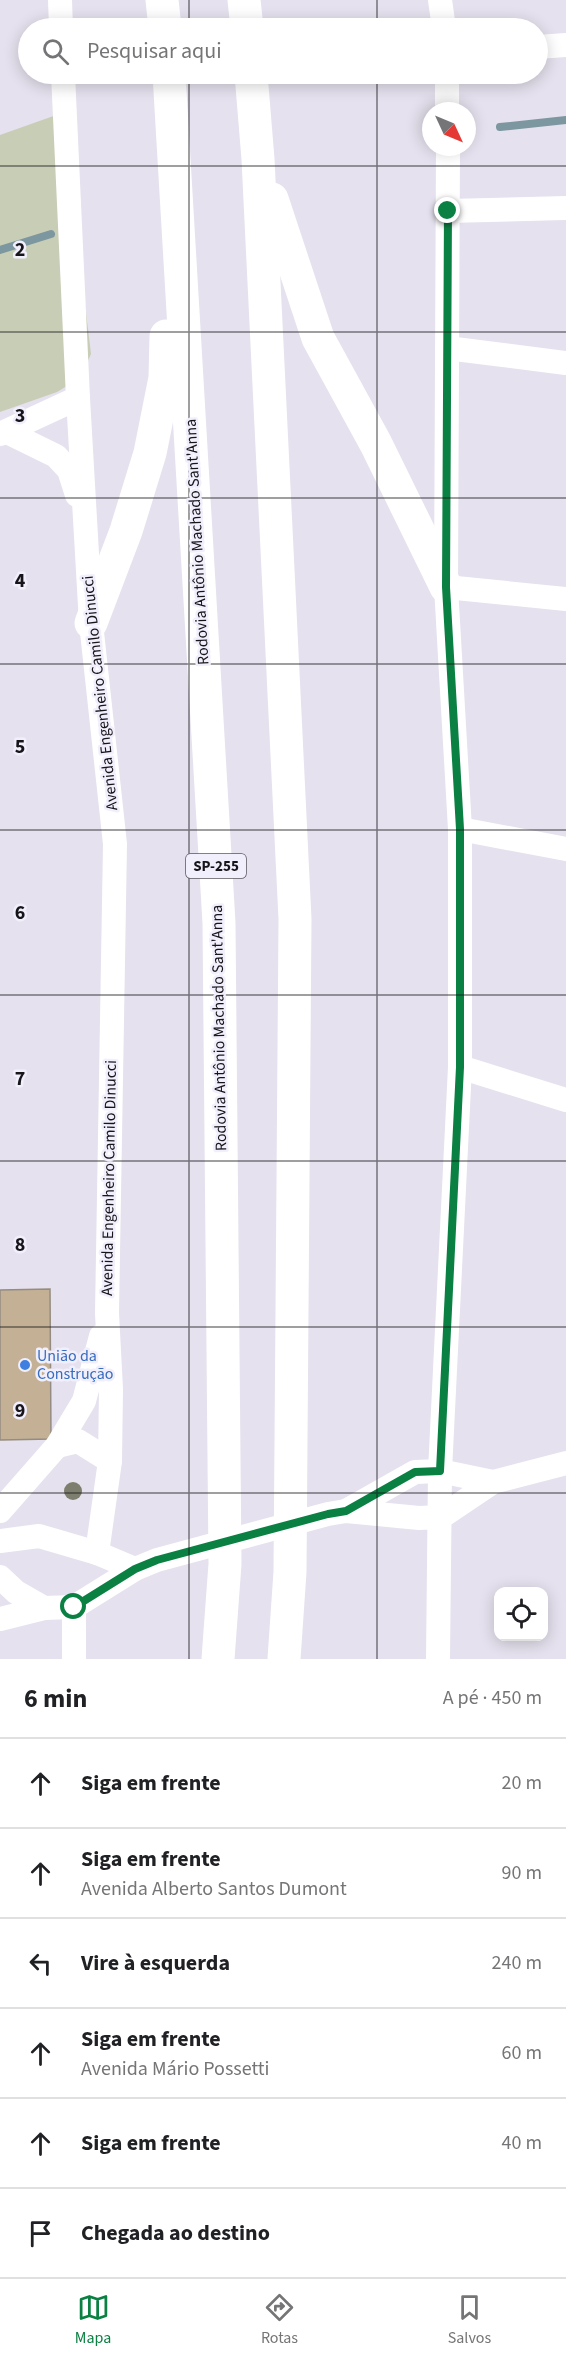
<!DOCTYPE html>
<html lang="pt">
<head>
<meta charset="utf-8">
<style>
  body { margin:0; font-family:"Source Sans 3",sans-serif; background:#f6f6f6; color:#202124 }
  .controls { position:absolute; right:18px; bottom:18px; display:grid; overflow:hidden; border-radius:12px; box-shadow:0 3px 15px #0003 }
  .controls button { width:54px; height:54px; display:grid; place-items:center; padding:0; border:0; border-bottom:2px solid #e0e0e0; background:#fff; color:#202124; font:30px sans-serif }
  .compass { position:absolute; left:422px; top:102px; width:54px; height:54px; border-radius:50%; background:#fff; box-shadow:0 3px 15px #0003; rotate:134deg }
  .stop { position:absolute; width:18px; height:18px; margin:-14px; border:4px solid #0b8043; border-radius:50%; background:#fff }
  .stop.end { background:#0b8043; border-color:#fff; box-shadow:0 2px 6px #0008 }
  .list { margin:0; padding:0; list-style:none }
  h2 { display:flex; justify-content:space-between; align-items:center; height:78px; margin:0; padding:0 24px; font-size:26px }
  h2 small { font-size:20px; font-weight:400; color:#757577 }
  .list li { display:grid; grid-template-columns:39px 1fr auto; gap:18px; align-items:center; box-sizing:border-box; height:90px; padding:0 24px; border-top:2px solid #e0e0e0 }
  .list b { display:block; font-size:22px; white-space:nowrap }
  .list p { margin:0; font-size:20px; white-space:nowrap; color:#757577 }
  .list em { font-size:20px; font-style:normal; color:#757577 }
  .icon { flex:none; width:33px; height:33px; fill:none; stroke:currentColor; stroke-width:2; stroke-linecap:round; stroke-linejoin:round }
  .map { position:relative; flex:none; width:566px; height:1659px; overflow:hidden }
  .search { position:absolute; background:#fff; box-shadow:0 3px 15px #0003; left:18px; right:18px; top:18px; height:66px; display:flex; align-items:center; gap:15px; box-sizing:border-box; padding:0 21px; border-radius:33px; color:#757577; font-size:22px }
  .sheet { height:618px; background:#fff }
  nav { display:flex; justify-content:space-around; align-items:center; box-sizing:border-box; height:84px; border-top:2px solid #e0e0e0; background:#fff; font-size:16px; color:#757577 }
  nav a { display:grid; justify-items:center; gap:3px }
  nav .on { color:#0b8043 }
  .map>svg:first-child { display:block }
  .green { fill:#c8cdb5 }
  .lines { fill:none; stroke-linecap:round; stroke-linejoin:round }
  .stream { stroke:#7c97a0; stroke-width:8 }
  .building { fill:#c4b195; stroke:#948c82; stroke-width:1.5 }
  .minor { stroke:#fff; stroke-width:24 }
  .highway { stroke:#fff; stroke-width:33 }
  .tree { fill:#7d7e6d }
  .route { stroke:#0b8043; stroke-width:8 }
  .grid { fill:none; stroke:#17151a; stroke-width:1.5; stroke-opacity:0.55 }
  .shop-dot { fill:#3f7fe0; stroke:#f2effc; stroke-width:2 }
  .labels { text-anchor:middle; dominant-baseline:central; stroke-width:5; stroke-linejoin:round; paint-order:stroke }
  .shield { fill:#f2effc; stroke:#59565e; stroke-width:1.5 }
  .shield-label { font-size:15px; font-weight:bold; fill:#17151a }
  .street-label { font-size:16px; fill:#17151a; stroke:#f2effc }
  .shop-label { font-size:16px; fill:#366cbe; stroke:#f2effc; text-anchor:start }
  .grid-label { font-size:20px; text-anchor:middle; font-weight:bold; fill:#17151a; stroke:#f2effc; stroke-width:5; stroke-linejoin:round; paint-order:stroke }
</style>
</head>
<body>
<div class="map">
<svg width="566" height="1659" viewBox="0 0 566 1659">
  <rect width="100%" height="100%" fill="#e5e1ee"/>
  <polygon class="green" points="62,113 91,354 80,378 57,392 0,412 0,135"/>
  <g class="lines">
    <g class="stream">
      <polyline points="500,127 566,120"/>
      <polyline points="0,250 51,234"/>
    </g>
  </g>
  <polygon class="building" points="50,1289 51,1439 0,1440 0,1290"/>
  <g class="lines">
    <g class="minor">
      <polyline points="60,0 61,28"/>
      <polyline points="440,0 444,28"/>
      <polyline points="538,47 566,45"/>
      <polyline points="63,74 78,398 91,623 115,844 107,1313 111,1389 110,1461 97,1553"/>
      <polyline points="447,74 447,111"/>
      <polyline points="448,147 446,587 566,599"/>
      <polyline points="448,211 566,208"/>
      <polyline points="447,348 566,363"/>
      <polyline points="7,432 56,456 69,470 77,495"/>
      <polyline points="0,434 78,398"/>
      <polyline points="460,829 566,849"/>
      <polyline points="460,1067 566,1100"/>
      <polyline points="57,1446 78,1441 110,1461"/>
      <polyline points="0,1511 57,1446 84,1401 101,1336"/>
      <polyline points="346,1511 415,1472 440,1471 493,1482"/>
      <polyline points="0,1541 39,1536 97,1553 135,1569"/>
      <polyline points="0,1577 16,1592 44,1608 74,1607 135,1569 157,1560 328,1514 346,1511 419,1518 441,1517 493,1482 566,1463"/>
      <polyline points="74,1607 74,1659"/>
      <polyline points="0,1619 44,1608"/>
      <polyline points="438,1659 440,1471 460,1067 460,829 446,587"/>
    </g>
    <g class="highway">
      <polyline points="162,0 165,28"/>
      <polyline points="244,0 247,28"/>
      <polyline points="169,74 219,923 225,1564 218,1659"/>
      <polyline points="251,74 258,159 295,919 290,1572 284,1659"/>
      <polyline points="272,199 318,338 376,444 446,587"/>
      <polyline points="91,623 126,531 150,453 165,378 166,336"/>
    </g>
  </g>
  <circle class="tree" cx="73" cy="1491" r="9"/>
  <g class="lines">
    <polyline class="route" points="74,1607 135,1569 157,1560 328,1514 346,1511 415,1472 440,1471 460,1067 460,829 446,587 448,211"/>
  </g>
  <path class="grid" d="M189,0V28M377,0V28M189,74V1659M377,74V1659M0,166H566M0,332H566M0,498H566M0,664H566M0,830H566M0,995H566M0,1161H566M0,1327H566M0,1493H566"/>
  <circle class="shop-dot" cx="25" cy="1365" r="6"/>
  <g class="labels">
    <rect class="shield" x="186" y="854" width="60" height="24" rx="4.5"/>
    <g class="shield-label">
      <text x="216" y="866">SP-255</text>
    </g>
    <g class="street-label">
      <text transform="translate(197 542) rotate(-93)">Rodovia Antônio Machado Sant'Anna</text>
      <text transform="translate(100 693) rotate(-96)">Avenida Engenheiro Camilo Dinucci</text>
      <text transform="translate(219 1028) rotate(-91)">Rodovia Antônio Machado Sant'Anna</text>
      <text transform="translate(109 1178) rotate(-89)">Avenida Engenheiro Camilo Dinucci</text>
    </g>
    <g class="shop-label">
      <text x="37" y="1356">União da<tspan x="37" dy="18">Construção</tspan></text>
    </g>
  </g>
  <g class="grid-label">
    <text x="20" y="256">2</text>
    <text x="20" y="422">3</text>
    <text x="20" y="587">4</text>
    <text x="20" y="753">5</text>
    <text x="20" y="919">6</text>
    <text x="20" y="1085">7</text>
    <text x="20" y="1251">8</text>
    <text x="20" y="1417">9</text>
  </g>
</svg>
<div class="controls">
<button><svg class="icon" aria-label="locate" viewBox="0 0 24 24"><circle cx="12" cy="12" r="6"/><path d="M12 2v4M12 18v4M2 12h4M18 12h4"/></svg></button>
</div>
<svg class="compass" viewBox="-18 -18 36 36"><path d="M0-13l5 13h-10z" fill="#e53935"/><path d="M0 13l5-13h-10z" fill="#757577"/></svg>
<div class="stop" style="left:74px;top:1607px"></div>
<div class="stop end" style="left:448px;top:211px"></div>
<div class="search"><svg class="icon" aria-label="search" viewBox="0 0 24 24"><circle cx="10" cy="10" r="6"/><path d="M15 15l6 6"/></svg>Pesquisar aqui</div>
</div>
<section class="sheet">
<h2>6 min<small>A pé · 450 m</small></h2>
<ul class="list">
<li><svg class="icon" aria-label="ahead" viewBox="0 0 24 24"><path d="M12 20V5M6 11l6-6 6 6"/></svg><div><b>Siga em frente</b></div><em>20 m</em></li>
<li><svg class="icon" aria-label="ahead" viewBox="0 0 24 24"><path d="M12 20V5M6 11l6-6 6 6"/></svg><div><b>Siga em frente</b><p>Avenida Alberto Santos Dumont</p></div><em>90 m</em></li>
<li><svg class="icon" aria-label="left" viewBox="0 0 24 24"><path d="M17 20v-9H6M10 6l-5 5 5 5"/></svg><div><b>Vire à esquerda</b></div><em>240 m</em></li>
<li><svg class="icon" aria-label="ahead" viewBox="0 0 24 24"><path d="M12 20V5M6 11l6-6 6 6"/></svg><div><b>Siga em frente</b><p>Avenida Mário Possetti</p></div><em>60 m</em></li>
<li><svg class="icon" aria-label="ahead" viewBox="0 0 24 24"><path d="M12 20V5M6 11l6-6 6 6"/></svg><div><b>Siga em frente</b></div><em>40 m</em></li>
<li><svg class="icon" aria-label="arrive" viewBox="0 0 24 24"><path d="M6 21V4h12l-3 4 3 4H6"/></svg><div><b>Chegada ao destino</b></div></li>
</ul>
</section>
<nav>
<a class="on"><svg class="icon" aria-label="map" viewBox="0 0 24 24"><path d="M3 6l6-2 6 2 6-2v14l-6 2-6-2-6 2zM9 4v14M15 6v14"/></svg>Mapa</a>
<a><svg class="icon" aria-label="directions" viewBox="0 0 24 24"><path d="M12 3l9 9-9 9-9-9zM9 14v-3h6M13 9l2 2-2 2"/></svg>Rotas</a>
<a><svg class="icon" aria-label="saved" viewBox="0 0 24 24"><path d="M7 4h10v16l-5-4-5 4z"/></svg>Salvos</a>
</nav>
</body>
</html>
